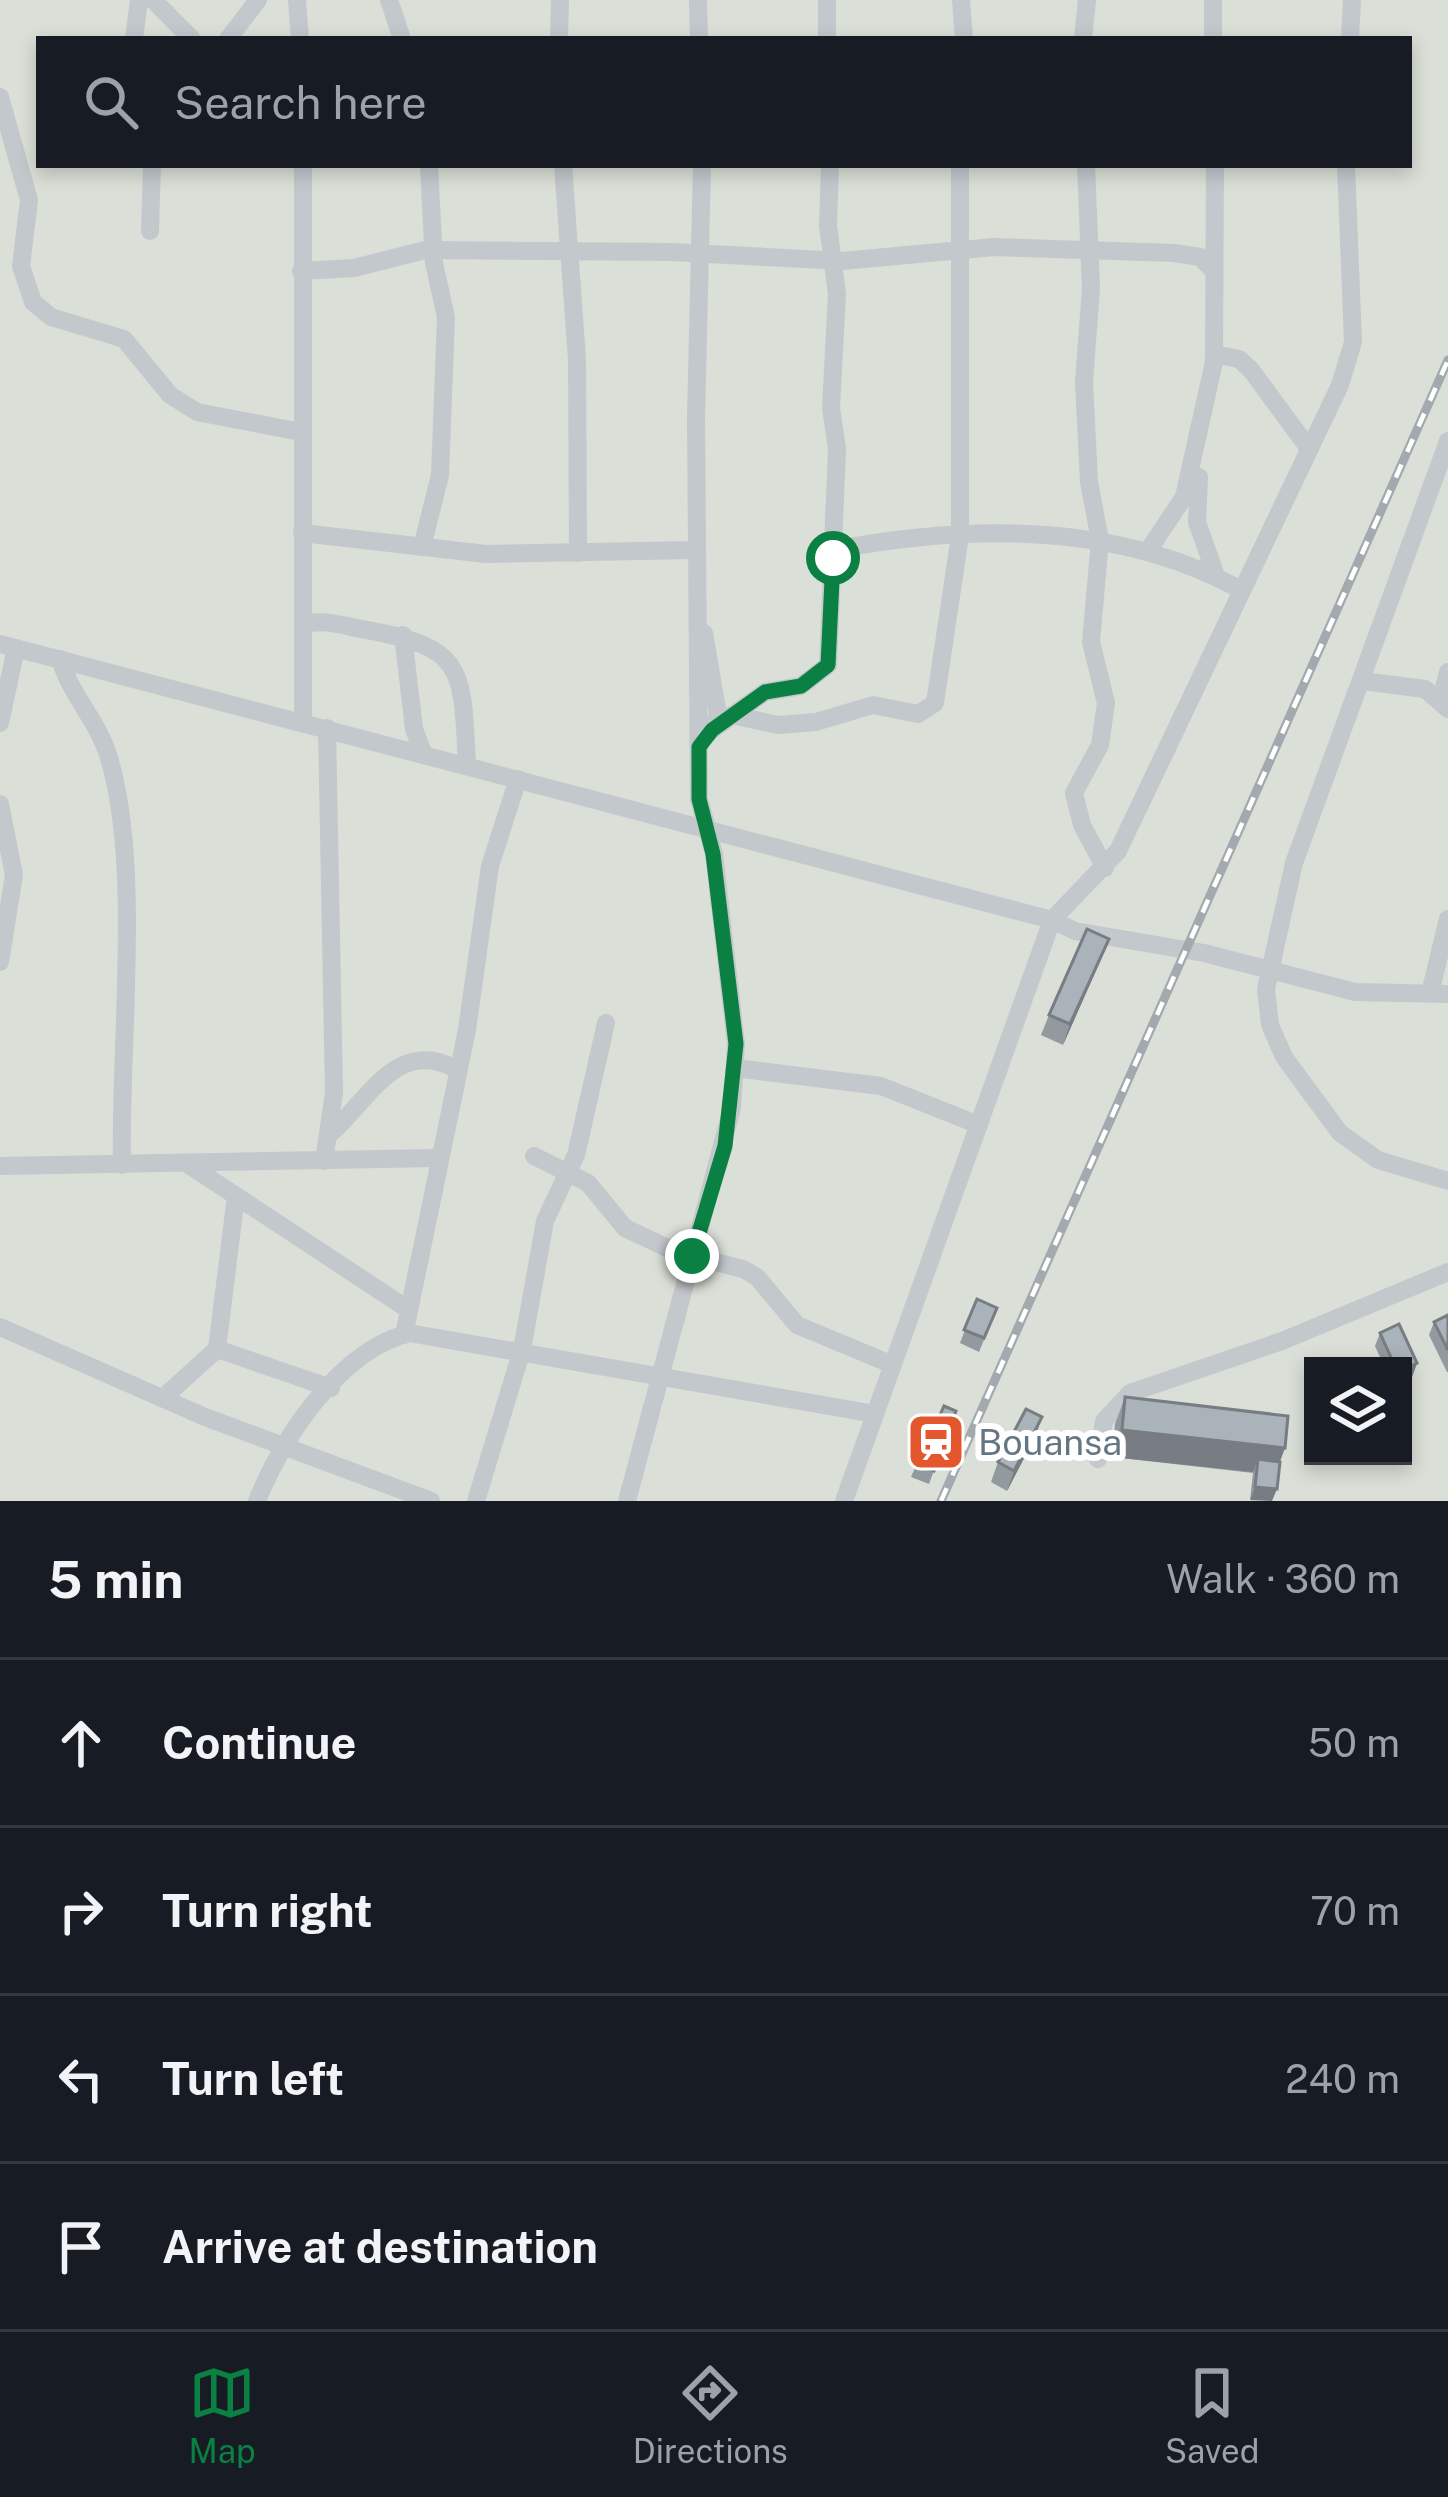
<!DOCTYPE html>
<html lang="en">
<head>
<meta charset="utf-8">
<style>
  body { margin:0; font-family:"Public Sans",sans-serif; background:#242831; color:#f1f3f6 }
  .controls { position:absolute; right:36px; bottom:36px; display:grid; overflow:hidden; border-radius:0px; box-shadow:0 6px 18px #0003 }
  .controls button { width:108px; height:108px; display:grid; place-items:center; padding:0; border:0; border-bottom:3px solid #363941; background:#171b24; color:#f1f3f6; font:60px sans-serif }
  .stop { position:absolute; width:36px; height:36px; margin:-27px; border:9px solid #0b8043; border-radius:50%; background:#fff }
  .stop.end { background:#0b8043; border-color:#fff; box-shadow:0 3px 12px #0008 }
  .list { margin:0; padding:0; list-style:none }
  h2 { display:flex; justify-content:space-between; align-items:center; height:156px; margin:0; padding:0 48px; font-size:51px }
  h2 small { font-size:39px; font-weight:400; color:#9ea1a6 }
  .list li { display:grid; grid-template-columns:78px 1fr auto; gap:36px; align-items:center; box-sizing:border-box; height:168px; padding:0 48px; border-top:3px solid #363941 }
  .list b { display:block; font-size:45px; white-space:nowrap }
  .list em { font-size:39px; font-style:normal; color:#9ea1a6 }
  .icon { flex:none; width:66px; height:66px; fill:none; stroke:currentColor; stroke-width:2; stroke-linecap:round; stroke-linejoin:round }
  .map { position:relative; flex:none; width:1448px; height:1501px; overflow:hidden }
  .search { position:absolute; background:#171b24; box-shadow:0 6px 18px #0003; left:36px; right:36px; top:36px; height:132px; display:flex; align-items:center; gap:30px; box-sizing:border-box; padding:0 42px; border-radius:0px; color:#9ea1a6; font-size:45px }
  .sheet { height:828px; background:#171b24 }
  nav { display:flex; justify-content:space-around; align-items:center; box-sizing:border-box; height:168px; border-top:3px solid #363941; background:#171b24; font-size:33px; color:#9ea1a6 }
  nav a { display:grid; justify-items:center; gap:6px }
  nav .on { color:#0b8043 }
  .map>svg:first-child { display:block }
  .green { fill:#dadfd7; fill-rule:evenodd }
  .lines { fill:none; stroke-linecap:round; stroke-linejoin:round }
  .street { stroke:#c3c8cc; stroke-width:18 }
  .rail-casing { stroke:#a2aab0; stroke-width:9 }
  .rail { stroke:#fff; stroke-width:4.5; stroke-dasharray:14; stroke-linecap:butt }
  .wall { fill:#929a9f }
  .shaded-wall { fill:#777d82 }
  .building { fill:#aab3b9; stroke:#777d82; stroke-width:3 }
  .route { stroke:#0b8043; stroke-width:15 }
  .labels { text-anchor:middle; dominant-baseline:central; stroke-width:12; stroke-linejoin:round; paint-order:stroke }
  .poi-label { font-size:36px; fill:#657683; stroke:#fff; text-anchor:start }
</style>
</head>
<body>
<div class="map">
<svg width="1448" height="1501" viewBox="0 0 1448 1501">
  <rect width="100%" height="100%" fill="#fafaf8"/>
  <path class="green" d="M0,0H1448V1501H0ZM39,39H1409V165H39ZM1313,1366H1403V1456H1313Z"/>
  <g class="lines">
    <g class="street">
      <polyline points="153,0 192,39"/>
      <polyline points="297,0 300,39"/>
      <polyline points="389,0 402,39"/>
      <polyline points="698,0 699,39"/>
      <polyline points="961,0 964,39"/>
      <polyline points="134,39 139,0"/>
      <polyline points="228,39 258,0"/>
      <polyline points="559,39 560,0"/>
      <polyline points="827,39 827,0"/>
      <polyline points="1083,39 1087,0"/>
      <polyline points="1213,39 1213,0"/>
      <polyline points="1350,39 1352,0"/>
      <polyline points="0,97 29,200 21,266 33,302 51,317 124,339 170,395 197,412 301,432"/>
      <polyline points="303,165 303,722"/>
      <polyline points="563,165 577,359 578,553"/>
      <polyline points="1086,165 1091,288 1084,382 1089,482 1100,540 1091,642 1106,703 1100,745 1074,793 1082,825 1105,868"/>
      <polyline points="150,231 152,165"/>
      <polyline points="301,271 354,268 425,250 672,252 842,261 994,247 1174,253 1200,257 1213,270"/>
      <polyline points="1214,354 1239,359 1251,370 1307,446"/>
      <polyline points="1448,441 1294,863 1266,989 1270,1025 1284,1057 1340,1133 1378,1160 1448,1181"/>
      <polyline points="1199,477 1197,522 1216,576"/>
      <polyline points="302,533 486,554 696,550"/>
      <polyline points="422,547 440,475 446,317 434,263 429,165"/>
      <path d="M833,550C969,524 1118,522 1241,590"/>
      <polyline points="1148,551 1184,497 1214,362 1215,165"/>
      <path d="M303,624C327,619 343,626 367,630C466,648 462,669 467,765"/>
      <polyline points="704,633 718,715 709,733"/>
      <polyline points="403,635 414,729 423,753"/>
      <polyline points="0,644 1052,920 1118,851 1340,385 1353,342 1346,165"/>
      <path d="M60,659C71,696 99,722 109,758C142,868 119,1046 122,1165"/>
      <polyline points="1362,681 1425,689 1448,709"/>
      <polyline points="1441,700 1448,672"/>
      <polyline points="732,715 778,725 816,722 873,705 918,714 935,703 960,536 960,165"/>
      <polyline points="0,723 16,648"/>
      <polyline points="712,730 765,692 801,686 828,665 837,449 831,408 837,294 828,225 830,165"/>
      <polyline points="0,804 14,875 0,962"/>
      <polyline points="1430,993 1448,919"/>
      <polyline points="735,1068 881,1086 979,1125"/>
      <path d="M332,1132C369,1099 398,1037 456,1069"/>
      <polyline points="534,1156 588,1183 625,1228 676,1252 743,1269 757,1277 797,1325 893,1365"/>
      <polyline points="324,1161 334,1093 327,728"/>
      <polyline points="186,1163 406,1308"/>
      <polyline points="0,1166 437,1158"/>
      <polyline points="0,1327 205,1417 431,1501"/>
      <polyline points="404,1335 467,1030 490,866 518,779"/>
      <polyline points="217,1349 331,1388"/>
      <polyline points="164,1397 217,1349 236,1196"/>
      <polyline points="1098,1459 1104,1421 1130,1393 1282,1341 1448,1272"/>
      <path d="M257,1501C283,1437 339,1351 409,1333L875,1414"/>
      <polyline points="476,1501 522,1350 545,1221 576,1155 606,1023"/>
      <polyline points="627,1501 732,1108 736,1044 714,854 699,799 696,418 702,165"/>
      <polyline points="844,1501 1052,920 1075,931 1204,953 1355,992 1448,994"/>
    </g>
    <defs>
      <polyline id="rail" points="941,1501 1448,360"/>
    </defs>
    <use href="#rail" class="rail-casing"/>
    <use href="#rail" class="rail"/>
  </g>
  <g class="wall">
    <polygon points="1101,959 1063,1045 1041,1035 1049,1015"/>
    <polygon points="977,1299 997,1308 979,1352 960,1343"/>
    <polygon points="1448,1315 1448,1372 1447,1372 1429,1335 1434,1322"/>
    <polygon points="1380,1333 1417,1363 1412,1377 1403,1381 1403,1366 1384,1366 1375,1346"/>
    <polygon points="1125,1397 1288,1416 1250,1500 1253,1473 1112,1457 1115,1424"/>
    <polygon points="944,1406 956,1411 929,1484 911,1477 923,1449 925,1450"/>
    <polygon points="1042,1417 1035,1437 1007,1491 991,1482 998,1462"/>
  </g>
  <g class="shaded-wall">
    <polygon points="1109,939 1101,959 1063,1045 1070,1024"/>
    <polygon points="1417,1363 1412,1377 1403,1381 1403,1370"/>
    <polygon points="1042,1417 1035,1437 1007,1491 1014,1471"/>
    <polygon points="1122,1430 1285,1448 1275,1475 1258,1459 1253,1472 1112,1457"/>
    <polygon points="1255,1487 1277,1489 1272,1501 1250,1500"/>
  </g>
  <g class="building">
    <polygon points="1087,929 1109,939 1070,1024 1049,1015"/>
    <polygon points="977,1299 997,1308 984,1338 964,1330"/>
    <polygon points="1448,1315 1448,1350 1434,1322"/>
    <polygon points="1399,1324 1417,1363 1403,1370 1403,1366 1395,1366 1380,1333"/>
    <polygon points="1125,1397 1288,1416 1285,1448 1122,1430"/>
    <polygon points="944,1406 956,1411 940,1451 927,1445"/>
    <polygon points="1026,1409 1042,1417 1014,1471 998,1462"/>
    <polygon points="923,1449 940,1457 934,1471 916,1463"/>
    <polygon points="1258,1459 1280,1462 1277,1489 1255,1487"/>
  </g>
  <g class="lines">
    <polyline class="route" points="692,1256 725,1146 736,1044 713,854 699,799 699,747 712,730 765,692 801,686 828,665 833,558"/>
  </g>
  <defs>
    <symbol id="station-square" viewBox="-11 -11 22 22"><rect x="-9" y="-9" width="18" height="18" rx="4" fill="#e4572e" stroke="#fff"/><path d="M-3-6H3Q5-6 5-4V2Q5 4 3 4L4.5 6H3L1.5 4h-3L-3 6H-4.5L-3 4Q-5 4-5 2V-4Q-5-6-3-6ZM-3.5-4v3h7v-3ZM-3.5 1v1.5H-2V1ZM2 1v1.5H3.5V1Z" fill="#fff"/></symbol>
  </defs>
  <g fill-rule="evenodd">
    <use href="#station-square" x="903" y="1409" width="66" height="66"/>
  </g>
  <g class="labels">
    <g class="poi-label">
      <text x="978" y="1442">Bouansa</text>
    </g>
  </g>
</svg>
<div class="controls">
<button><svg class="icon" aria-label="layers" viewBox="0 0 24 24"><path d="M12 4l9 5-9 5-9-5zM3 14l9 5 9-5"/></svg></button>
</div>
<div class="stop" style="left:833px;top:558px"></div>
<div class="stop end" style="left:692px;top:1256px"></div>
<div class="search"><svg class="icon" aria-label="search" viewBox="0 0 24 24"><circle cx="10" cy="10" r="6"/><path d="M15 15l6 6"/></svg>Search here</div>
</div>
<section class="sheet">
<h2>5 min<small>Walk · 360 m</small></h2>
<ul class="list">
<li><svg class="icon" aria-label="ahead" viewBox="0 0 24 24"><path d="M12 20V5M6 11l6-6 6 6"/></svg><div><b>Continue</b></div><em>50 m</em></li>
<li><svg class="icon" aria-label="right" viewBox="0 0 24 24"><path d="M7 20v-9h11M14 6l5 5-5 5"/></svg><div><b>Turn right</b></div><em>70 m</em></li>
<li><svg class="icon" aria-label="left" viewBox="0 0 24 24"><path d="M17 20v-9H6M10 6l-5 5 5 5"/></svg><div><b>Turn left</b></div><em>240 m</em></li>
<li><svg class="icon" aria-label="arrive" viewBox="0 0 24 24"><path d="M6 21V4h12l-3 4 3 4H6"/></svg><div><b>Arrive at destination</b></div></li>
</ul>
</section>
<nav>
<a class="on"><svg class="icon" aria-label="map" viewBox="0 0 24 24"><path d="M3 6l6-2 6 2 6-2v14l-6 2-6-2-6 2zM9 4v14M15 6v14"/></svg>Map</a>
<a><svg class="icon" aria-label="directions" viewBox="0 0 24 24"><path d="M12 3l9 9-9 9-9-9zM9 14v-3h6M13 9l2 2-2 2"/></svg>Directions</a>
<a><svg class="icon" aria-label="saved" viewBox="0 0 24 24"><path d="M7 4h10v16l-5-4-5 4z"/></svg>Saved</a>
</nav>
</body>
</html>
